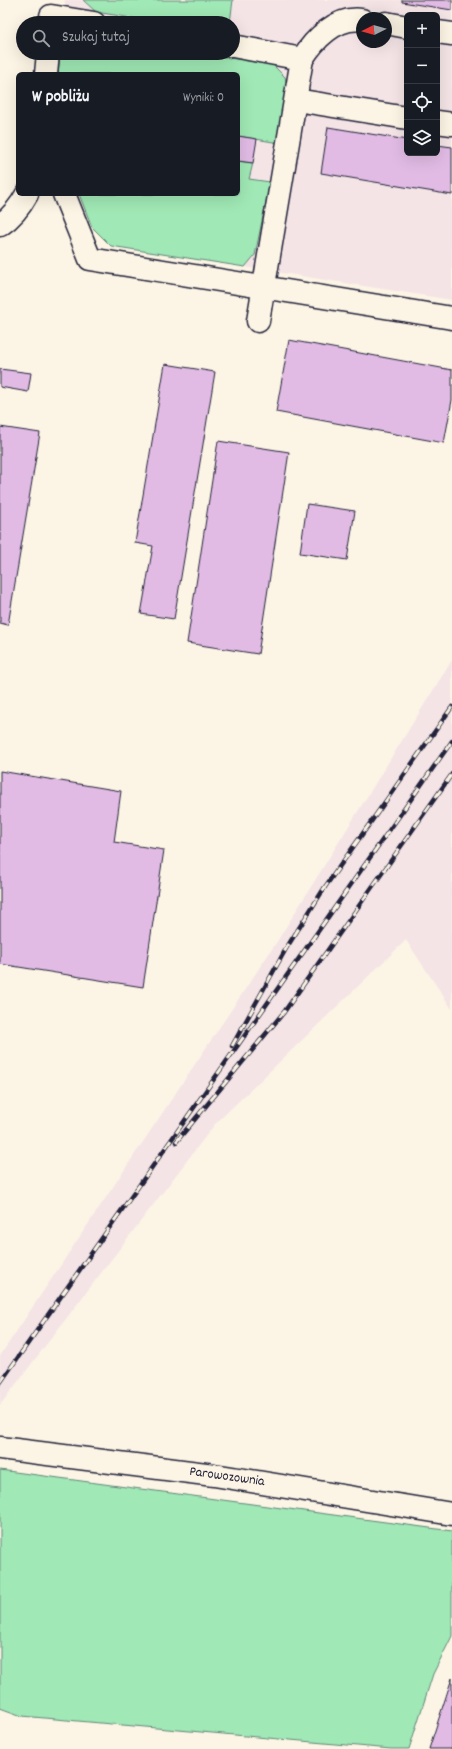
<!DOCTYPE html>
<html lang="pl">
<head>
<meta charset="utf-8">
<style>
  body { margin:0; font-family:Dekko,sans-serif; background:#242831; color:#f1f3f6 }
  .controls { position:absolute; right:12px; top:12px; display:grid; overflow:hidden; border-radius:6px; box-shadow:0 4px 16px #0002 }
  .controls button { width:36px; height:36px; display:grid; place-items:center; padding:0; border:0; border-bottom:1px solid #363941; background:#171b24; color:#f1f3f6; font:20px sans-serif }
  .compass { position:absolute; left:356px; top:12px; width:36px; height:36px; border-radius:50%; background:#171b24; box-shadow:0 4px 16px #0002; rotate:265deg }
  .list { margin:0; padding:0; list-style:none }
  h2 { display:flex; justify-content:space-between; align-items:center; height:52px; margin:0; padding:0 16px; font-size:17px }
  h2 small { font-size:13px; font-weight:400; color:#9ea1a6 }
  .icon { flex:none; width:22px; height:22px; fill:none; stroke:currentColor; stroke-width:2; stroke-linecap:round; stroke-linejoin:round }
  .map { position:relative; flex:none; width:452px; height:1749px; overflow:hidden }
  .search { position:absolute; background:#171b24; box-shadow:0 4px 16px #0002; left:16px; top:16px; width:224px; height:44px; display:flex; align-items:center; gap:10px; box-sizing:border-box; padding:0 14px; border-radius:22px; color:#9ea1a6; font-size:15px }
  .panel { position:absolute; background:#171b24; box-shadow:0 4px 16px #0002; left:16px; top:72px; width:224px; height:124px; border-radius:6px }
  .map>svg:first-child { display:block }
  .built { fill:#f4e4e5; fill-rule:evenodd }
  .green { fill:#a0e8b5; stroke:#618578 }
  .building { fill:#e1bbe4; stroke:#22223b }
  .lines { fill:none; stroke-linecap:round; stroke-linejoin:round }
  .minor-casing { stroke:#22223b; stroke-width:25 }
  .minor { stroke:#fcf5e5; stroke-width:22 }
  .rail-casing { stroke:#22223b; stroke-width:4.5 }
  .rail { stroke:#fcf5e5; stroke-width:3; stroke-dasharray:9; stroke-linecap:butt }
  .labels { text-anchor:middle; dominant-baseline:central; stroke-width:3.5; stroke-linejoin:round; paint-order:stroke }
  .street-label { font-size:14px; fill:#22223b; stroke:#fcf5e5 }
</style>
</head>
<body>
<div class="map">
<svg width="452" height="1749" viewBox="0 0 452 1749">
  <rect width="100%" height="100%" fill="#fcf5e5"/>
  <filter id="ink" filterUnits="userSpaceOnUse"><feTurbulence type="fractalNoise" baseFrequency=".025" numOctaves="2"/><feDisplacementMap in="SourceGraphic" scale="8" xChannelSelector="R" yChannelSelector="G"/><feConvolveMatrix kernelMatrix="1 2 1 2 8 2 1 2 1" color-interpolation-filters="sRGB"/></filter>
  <g filter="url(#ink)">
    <g class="built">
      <path d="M65,0H452V300L111,246L92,227L79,194H238V74H58L60,53H233V23H63ZM407,15H437V153H407ZM362,18H386V42H362Z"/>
      <polygon points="452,660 452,1009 406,940 215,1124 0,1405 0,1356 278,940"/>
    </g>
    <g class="green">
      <polygon points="83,0 233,0 230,23 162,23 96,12"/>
      <polygon points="60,53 199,53 273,65 285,77 288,93 279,143 238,136 238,74 58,74"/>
      <polygon points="238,161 253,163 249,179 270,182 255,255 245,267 111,246 92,227 79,194 238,194"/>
      <polygon points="0,1470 452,1531 452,1636 433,1674 409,1749 391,1749 22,1716 0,1708"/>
    </g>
    <g class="building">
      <polygon points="402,0 452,0 452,10 402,2"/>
      <polygon points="328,127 407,140 407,153 437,153 437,145 452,147 452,195 321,173"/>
      <polygon points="238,136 257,139 253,163 238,161"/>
      <polygon points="289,340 452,370 452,400 444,443 276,412"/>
      <polygon points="165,364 215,372 174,619 141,614 153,546 135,543"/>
      <polygon points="0,369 31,373 28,392 0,387"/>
      <polygon points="0,427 40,433 8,625 0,623"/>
      <polygon points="218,441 289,452 258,654 187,643"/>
      <polygon points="307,504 355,511 347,560 300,553"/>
      <polygon points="0,771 121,791 114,842 164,850 143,987 0,964"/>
      <polygon points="452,1678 452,1749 429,1749"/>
    </g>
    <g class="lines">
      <defs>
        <g id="minor">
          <polyline points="51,16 94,23"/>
          <polyline points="386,23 407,27"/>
          <polyline points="437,32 452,34"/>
          <polyline points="233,46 302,59 258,321"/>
          <path d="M302,59C314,40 336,16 362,20"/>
          <polyline points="46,74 48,53"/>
          <polyline points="296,100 407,118"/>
          <polyline points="437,122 452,124"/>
          <polyline points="64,194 90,259 452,318"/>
          <path d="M0,225C12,217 20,207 27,194"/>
          <polyline points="0,1448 214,1475 452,1514"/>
        </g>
      </defs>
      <use href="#minor" class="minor-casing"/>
      <use href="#minor" class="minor"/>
      <defs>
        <g id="rail">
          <polyline points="232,1046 287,947 325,887 452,707"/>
          <polyline points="176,1142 284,1012 452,774"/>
          <polyline points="0,1383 452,741"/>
        </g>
      </defs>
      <use href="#rail" class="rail-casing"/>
      <use href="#rail" class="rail"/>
    </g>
  </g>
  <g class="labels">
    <g class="street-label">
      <text transform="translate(227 1477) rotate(8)">Parowozownia</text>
    </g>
  </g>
</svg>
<div class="controls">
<button>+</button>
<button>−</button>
<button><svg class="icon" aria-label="locate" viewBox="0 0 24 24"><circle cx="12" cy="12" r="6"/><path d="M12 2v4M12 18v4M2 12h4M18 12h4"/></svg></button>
<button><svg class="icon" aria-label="layers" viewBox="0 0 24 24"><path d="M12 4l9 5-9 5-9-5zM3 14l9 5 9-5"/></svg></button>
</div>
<svg class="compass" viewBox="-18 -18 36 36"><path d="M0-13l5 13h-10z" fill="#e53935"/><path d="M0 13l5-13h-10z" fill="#9ea1a6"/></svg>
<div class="search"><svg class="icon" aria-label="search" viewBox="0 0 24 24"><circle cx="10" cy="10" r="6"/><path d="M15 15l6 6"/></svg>Szukaj tutaj</div>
<section class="panel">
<h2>W pobliżu<small>Wyniki: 0</small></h2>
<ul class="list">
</ul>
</section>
</div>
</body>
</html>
